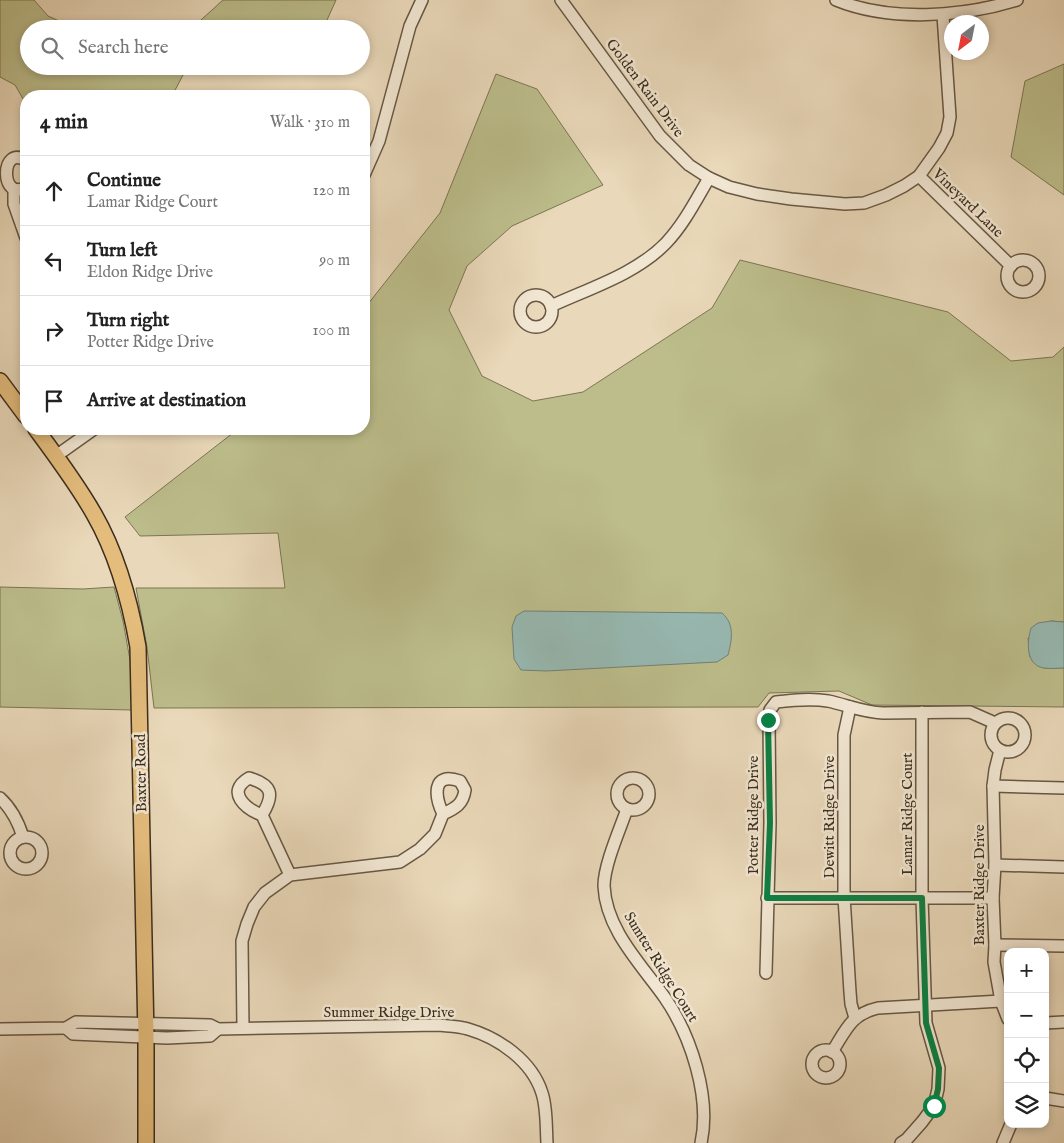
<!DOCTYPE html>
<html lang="en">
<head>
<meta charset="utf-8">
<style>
  body { margin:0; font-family:"IM FELL English",serif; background:#f2f2f2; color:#222 }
  .controls { position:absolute; right:15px; bottom:15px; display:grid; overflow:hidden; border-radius:10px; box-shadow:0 2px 8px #0003 }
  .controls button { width:45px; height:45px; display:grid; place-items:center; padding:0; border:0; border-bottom:1px solid #e0e0e0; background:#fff; color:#222; font:25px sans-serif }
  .compass { position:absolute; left:944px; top:15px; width:45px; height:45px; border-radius:50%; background:#fff; box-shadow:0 2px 8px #0003; rotate:212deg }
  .stop { position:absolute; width:15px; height:15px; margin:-11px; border:4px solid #0b8043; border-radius:50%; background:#fff }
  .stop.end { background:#0b8043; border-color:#fff; box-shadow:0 1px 5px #0008 }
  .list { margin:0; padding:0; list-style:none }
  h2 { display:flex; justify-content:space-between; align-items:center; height:65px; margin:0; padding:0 20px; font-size:21px }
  h2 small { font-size:16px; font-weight:400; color:#767676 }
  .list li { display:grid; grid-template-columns:32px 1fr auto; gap:15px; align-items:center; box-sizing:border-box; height:70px; padding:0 20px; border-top:1px solid #e0e0e0 }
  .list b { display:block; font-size:19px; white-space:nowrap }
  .list p { margin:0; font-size:16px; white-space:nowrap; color:#767676 }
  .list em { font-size:16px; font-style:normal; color:#767676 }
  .icon { flex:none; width:28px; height:28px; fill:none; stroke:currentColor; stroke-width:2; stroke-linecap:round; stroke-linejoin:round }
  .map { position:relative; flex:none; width:1064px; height:1143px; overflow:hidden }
  .search { position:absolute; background:#fff; box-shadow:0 2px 8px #0003; left:20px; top:20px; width:350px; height:55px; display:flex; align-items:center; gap:12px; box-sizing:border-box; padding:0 18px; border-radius:28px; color:#767676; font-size:19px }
  .panel { position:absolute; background:#fff; box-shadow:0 2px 8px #0003; left:20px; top:90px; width:350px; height:345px; border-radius:20px }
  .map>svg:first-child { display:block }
  .green { fill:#bcbd8b; stroke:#7c7554 }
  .water { fill:#97b9b2; stroke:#738176 }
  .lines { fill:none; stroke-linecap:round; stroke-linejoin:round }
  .minor-casing { stroke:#675844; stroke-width:14 }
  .major-casing { stroke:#3c2d1d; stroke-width:18 }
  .minor { stroke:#f1e6d2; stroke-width:11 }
  .major { stroke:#e4bc7c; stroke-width:15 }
  .route { stroke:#0b8043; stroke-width:6 }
  .labels { text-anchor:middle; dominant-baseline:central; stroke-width:5; stroke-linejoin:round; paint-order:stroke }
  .street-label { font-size:15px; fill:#3c2d1d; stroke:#f1e6d2 }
</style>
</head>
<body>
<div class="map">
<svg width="1064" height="1143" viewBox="0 0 1064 1143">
  <rect width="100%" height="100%" fill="#e9d8b9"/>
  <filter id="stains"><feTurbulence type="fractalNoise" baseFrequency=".004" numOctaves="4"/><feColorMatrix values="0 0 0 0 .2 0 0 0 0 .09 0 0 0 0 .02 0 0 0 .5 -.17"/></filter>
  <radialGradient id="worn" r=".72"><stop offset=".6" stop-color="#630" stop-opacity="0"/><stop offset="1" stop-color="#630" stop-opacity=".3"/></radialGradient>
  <g class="green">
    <polygon points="0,0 34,0 48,16 77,29 29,29 29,66 199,66 183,75 172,96 26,96 26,104 15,85 0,77"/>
    <polygon points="223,0 336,0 323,29 191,29"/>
    <polygon points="1064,64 1064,195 1011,157 1025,81"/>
    <polygon points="496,74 537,89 603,185 512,226 467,266 449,310 482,376 533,401 583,392 712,308 740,260 948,312 1011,361 1053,357 1064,347 1064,622 1051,621 1028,638 1030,657 1044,668 1064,668 1064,707 872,705 839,691 769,693 758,707 154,708 147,647 136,588 285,588 278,533 140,536 125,517 238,429 364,429 364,309 440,213"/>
    <polygon points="0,587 83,589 114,587 123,621 130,660 132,710 0,707"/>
  </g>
  <g class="water">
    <path d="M524,611L722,613C735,624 732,640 728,655L717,662L546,671L521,670L514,659L512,627L516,616Z"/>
    <path d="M1051,621L1064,622V668C1058,668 1050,669 1044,668C1025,665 1027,642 1031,628L1038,623Z"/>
  </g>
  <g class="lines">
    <defs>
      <g id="minor">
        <polyline points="561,0 660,136 689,165 709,178 729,187 757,194 791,199 845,204 864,203 886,195 904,186 919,176 939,148 947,133 950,117 943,15"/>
        <path d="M836,0C890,22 962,17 1017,0"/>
        <path d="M26,161C0,143 0,203 26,187"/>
        <polyline points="364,175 379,141 410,26 422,0"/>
        <polyline points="919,176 1011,266"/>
        <polyline points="14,189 14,204 26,238"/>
        <circle cx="1023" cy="276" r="16"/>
        <circle cx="536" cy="311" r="16"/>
        <path d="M551,306C590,288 636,274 666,243C684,224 696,200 709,178"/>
        <polyline points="56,456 94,429"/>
        <polyline points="850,707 844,735 844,897 850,992 851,1004 855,1018"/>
        <circle cx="1008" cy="735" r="17"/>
        <polyline points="1000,750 995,770 993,786 995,865 993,898 995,945 994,962 1001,1001 1008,1019"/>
        <circle cx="633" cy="794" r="16"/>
        <polyline points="993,786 1064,788"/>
        <path d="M0,798C12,809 18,821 23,837"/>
        <path d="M627,809C620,829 604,865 604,886C606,930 641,964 665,998C691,1036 711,1097 701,1143"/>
        <path d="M262,815C246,809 225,792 249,778C272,785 275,794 262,815L290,875"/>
        <circle cx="26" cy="853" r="16"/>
        <polyline points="995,865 1064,867"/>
        <polyline points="767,898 993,898"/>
        <polyline points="995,945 1064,946"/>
        <path d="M766,973L770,823L769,720L770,710L776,702C793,700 811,698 828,701C847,705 863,712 883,713L970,712L995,723"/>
        <polyline points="1045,1023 1064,1022"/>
        <polyline points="66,1028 73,1034 167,1038 210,1036 218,1029"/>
        <path d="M243,1028L242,941L247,924L254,907L265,893L290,875L400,862L420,849L435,834L443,814C456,808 463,804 465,790L460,781C431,771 435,797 443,814"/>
        <path d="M0,1029L66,1028L76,1022L210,1025L218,1029L438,1025C447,1026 459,1026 468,1029C499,1038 532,1061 542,1093C547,1108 546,1127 547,1143"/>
        <circle cx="826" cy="1064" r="14"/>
        <path d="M832,1052C846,1030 851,1014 878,1008L1001,1001"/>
        <polyline points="1045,1098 1064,1101"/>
        <polyline points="901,1143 907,1139 922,1122 934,1106 938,1089 939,1068 926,1023 922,898 922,712"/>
        <polyline points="1003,1143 1011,1124"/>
      </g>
      <g id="major">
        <polyline points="0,381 26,416"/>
        <path d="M36,429C56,456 77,484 94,514C117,554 130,601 138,647L146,1037V1143"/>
      </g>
    </defs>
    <use href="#minor" class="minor-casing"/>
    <use href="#major" class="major-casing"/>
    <use href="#minor" class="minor"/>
    <use href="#major" class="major"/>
  </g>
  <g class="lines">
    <polyline class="route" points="768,720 770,823 767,898 922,898 926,1023 939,1068 938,1089 934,1106"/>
  </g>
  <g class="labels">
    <g class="street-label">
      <text transform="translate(645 88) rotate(53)">Golden Rain Drive</text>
      <text transform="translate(968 203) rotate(44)">Vineyard Lane</text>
      <text transform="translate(141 773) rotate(-91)">Baxter Road</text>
      <text transform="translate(907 814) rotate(-90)">Lamar Ridge Court</text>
      <text transform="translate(753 815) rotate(-90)">Potter Ridge Drive</text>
      <text transform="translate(829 817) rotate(-90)">Dewitt Ridge Drive</text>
      <text transform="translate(979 885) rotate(-90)">Baxter Ridge Drive</text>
      <text transform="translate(661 967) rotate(58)">Sumter Ridge Court</text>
      <text x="389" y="1012">Summer Ridge Drive</text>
    </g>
  </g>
  <rect width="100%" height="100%" filter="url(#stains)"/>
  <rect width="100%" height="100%" fill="url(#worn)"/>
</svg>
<div class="controls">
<button>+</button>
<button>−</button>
<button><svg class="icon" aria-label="locate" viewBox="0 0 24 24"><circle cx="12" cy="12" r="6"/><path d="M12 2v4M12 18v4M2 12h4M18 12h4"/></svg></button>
<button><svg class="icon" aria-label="layers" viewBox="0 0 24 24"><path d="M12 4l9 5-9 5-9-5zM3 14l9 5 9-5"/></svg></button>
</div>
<svg class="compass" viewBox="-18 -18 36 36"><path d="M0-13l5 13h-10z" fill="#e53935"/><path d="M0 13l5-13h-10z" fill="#767676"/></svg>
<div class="stop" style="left:934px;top:1106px"></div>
<div class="stop end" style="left:768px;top:720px"></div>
<div class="search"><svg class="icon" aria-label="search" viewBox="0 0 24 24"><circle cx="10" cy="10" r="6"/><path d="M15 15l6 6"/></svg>Search here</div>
<section class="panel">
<h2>4 min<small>Walk · 310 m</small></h2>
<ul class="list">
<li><svg class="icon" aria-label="ahead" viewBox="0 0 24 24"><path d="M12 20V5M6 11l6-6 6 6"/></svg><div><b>Continue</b><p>Lamar Ridge Court</p></div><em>120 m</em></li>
<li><svg class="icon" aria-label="left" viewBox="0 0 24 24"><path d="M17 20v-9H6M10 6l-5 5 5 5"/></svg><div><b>Turn left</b><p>Eldon Ridge Drive</p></div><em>90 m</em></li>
<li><svg class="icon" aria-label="right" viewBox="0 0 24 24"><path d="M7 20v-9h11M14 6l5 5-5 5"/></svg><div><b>Turn right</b><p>Potter Ridge Drive</p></div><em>100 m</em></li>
<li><svg class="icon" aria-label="arrive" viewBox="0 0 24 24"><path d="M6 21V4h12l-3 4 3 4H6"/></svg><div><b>Arrive at destination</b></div></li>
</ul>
</section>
</div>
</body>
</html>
